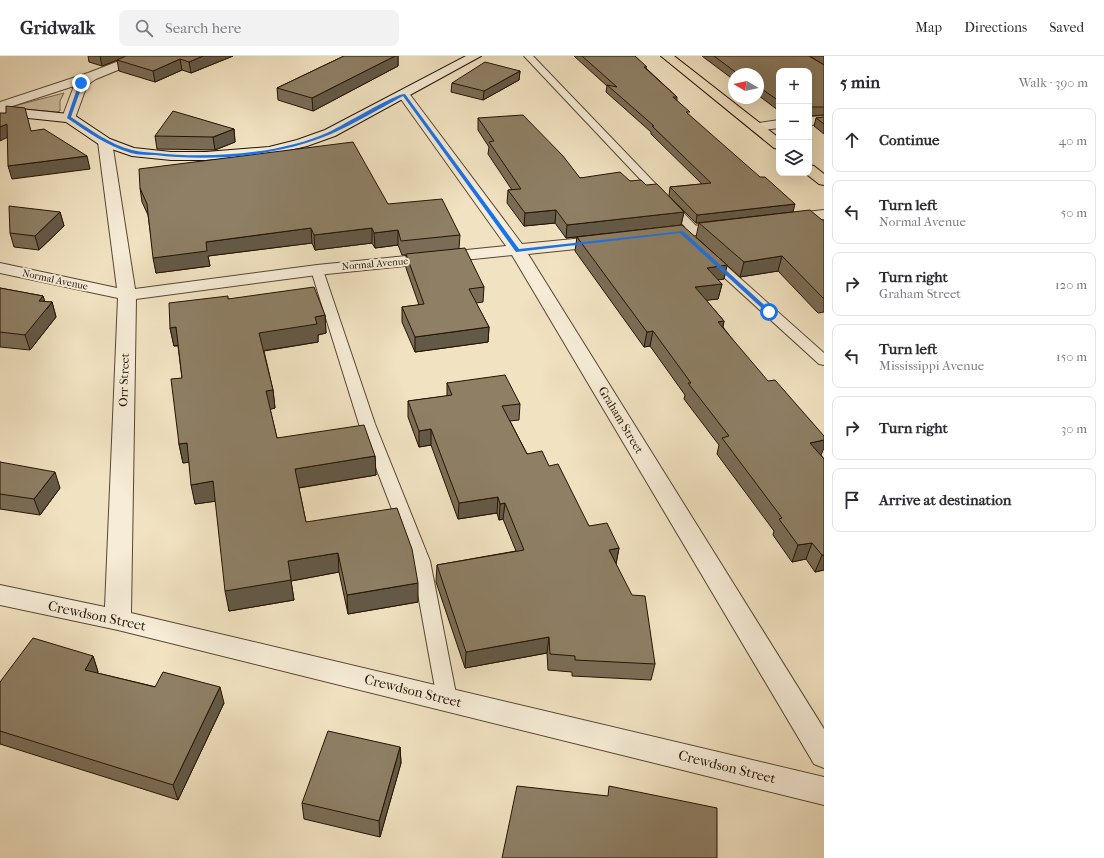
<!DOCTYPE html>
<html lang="en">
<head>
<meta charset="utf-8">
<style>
  body { margin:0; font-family:"IM FELL French Canon",serif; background:#f2f2f3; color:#2b2b33 }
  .controls { position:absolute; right:12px; top:12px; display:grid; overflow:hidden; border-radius:8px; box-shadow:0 4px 16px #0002 }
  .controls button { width:36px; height:36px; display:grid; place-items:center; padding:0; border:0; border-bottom:1px solid #e1e1e2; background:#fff; color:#2b2b33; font:20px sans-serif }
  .compass { position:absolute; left:728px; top:12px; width:36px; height:36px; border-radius:50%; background:#fff; box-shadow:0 4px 16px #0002; rotate:279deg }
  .stop { position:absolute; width:12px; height:12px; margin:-9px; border:3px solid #1a73e8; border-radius:50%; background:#fff }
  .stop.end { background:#1a73e8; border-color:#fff; box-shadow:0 1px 4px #0008 }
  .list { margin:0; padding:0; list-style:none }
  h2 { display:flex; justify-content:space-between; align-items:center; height:52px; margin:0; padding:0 16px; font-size:17px }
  h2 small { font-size:13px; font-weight:400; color:#7c7c81 }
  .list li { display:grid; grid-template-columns:26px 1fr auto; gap:12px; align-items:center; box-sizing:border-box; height:64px; margin:0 8px 8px; padding:0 8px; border:1px solid #e1e1e2; border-radius:8px }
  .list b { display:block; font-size:15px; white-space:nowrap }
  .list p { margin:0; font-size:13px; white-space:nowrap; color:#7c7c81 }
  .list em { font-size:13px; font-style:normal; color:#7c7c81 }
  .icon { flex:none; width:22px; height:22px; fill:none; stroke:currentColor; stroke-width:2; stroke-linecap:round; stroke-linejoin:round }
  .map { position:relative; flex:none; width:824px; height:802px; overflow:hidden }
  header { display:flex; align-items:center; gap:24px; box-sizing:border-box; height:56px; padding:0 20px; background:#fff; border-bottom:1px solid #e1e1e2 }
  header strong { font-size:19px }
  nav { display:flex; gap:22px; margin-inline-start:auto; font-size:14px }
  .search { width:280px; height:36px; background:#f2f2f3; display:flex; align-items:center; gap:10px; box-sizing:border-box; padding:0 14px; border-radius:8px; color:#7c7c81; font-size:15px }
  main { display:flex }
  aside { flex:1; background:#fff }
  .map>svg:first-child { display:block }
  .green { fill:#cebfa1; stroke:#786952 }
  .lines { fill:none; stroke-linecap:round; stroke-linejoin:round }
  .lane-casing { stroke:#564732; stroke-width:2 }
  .street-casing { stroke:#564732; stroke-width:2 }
  .secondary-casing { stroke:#231302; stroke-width:2 }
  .primary-casing { stroke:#231302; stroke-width:2 }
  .lane { fill:#f6ecd7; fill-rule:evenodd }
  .street { fill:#f6ecd7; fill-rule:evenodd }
  .secondary { fill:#f6ecd7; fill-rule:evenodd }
  .primary { fill:#f1e2c1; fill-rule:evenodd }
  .wall { fill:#7a6d57; stroke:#231302 }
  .shaded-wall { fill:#635947; stroke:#231302 }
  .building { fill:#8e7f65; stroke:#231302 }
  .route { fill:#1a73e8 }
  .labels { text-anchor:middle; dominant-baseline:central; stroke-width:4; stroke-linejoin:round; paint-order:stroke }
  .far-street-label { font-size:10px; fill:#231302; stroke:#f6ecd7 }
  .street-label { font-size:12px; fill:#231302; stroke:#f6ecd7 }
  .near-street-label { font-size:14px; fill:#231302; stroke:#f6ecd7 }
</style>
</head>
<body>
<header>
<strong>Gridwalk</strong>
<div class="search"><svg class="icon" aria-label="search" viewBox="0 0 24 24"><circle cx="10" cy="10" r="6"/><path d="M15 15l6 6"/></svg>Search here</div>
<nav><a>Map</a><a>Directions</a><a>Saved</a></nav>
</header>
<main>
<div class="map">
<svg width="824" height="802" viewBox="0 0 824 802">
  <rect width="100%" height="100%" fill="#f1e2c1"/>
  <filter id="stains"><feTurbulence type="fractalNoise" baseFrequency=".005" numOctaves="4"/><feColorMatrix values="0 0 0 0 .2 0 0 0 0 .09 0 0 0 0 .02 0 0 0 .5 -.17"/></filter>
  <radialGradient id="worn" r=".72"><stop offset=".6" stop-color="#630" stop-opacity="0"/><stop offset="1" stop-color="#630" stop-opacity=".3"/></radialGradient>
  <polygon class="green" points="64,37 60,45 60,55 56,56 14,52 14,50"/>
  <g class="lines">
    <defs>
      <g id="lane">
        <polygon points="524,0 533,0 698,172 700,174 698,176 690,176"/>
        <polygon points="710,198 714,199 824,297 824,309 819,308 706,205 704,202 706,199"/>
        <polygon points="317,210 323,214 375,368 430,505 457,643 454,649 447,652 440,649 437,643 412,505 359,368 311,214"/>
      </g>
      <g id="street">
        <polygon points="132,0 149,0 147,2 96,23 87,29 74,65 64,65 62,62 74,30 0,54 0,46 88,17"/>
        <polygon points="404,35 408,36 522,188 605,180 611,182 613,185 611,188 605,190 528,198 824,673 824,712 814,708 512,199 317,219 136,243 131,557 824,721 824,749 118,574 0,549 0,529 105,551 118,242 0,217 0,207 117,232 98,86 100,83 110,83 112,86 135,233 317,209 506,190 398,39"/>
        <polygon points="824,60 824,68 809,69 809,61"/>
        <polygon points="779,64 779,72 757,75 752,74 750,71 752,68"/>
        <polygon points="824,154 824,164 788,168 782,166 780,163 782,160 788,158"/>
        <polygon points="728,166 734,168 736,171 734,174 659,184 653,182 651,179 653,176 659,174"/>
      </g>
      <polygon id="secondary" points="466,0 481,0 335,80 307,90 269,99 206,104 171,104 132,100 100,89 66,66 0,59 0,51 69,58 74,59 110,83 134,92 171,96 206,96 269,91 297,84 325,74"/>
      <g id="primary">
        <polygon points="661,0 674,0 779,82 779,93 774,92"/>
        <polygon points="809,109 814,110 824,118 824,129 819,128 805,117 809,117"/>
      </g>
    </defs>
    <use href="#lane" class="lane-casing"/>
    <use href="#street" class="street-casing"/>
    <use href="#secondary" class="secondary-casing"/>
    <use href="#primary" class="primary-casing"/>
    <use href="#lane" class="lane"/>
    <use href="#street" class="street"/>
    <use href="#secondary" class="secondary"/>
    <use href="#primary" class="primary"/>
  </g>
  <g class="wall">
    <polygon points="88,0 233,0 191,17 182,14 155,26 119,15 117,4 102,10 89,6"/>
    <polygon points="344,0 398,0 398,10 313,55 278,44 277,32"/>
    <polygon points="574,0 635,0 647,13 677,41 677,45 689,59 793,156 822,164 824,164 824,256 818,257 778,215 740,221 696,181 699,167 696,167 669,140 670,131 702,128 651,78 651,76 606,36 607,30"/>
    <polygon points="702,0 809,0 824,9 824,59 809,60 809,15 779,15 779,55 758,39 758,18 734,18 734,24"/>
    <polygon points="810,0 824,0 824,9"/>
    <polygon points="520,15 519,24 483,44 451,36 452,27"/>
    <polygon points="824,61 824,78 814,70 816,62"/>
    <polygon points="478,62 580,122 630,125 646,129 684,156 681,169 727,209 724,223 718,224 722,228 718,243 706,244 724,265 723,271 824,403 824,514 815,516 806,503 792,506 773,479 774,475 717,398 719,389 684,343 685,339 650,290 644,291 575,195 577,181 566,182 555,167 524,170 507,147 508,134 512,134 488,98 489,91 478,74"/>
    <polygon points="234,73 235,86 215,94 157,93 155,80"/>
    <polygon points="140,132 388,148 460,179 459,192 484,231 483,246 476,247 489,271 488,286 415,296 402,266 402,251 419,249 406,212 406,199 402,199 398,189 375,192 372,187 315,194 312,187 208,200 210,210 156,217 148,159 142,146"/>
    <polygon points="60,156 64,170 39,194 14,191 10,177"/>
    <polygon points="0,232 43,240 45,246 52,246 56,261 30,294 0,291"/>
    <polygon points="228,243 325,259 326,277 318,279 318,286 264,295 273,334 275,352 270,353 277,382 375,400 376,419 299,432 306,466 418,546 348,558 339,516 291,525 294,544 229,555 216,445 195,448 189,406 183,407 179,388 182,322 178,290 174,290 170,272"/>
    <polygon points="447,327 520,348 519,364 510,365 527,398 549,410 589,470 619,492 616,508 655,608 651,624 572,620 572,616 548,614 547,597 465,612 436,526 437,509 516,495 503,463 499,464 497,457 458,463 431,389 419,391 408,361 408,345 447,340"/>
    <polygon points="0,406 60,432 40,459 0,453"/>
    <polygon points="93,600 98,616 97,617 224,647 178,744 0,688 0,626"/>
    <polygon points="400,691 401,707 380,781 304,763 302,747"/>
  </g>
  <g class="shaded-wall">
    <polygon points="100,0 128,0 102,10"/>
    <polygon points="203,0 233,0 191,17 189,6"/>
    <polygon points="395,0 398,0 398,10 313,55 312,42"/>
    <polygon points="180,3 182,14 155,26 153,15"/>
    <polygon points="520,15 519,24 483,44 484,35"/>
    <polygon points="7,68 10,80 0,85 0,71"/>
    <polygon points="234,73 235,86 215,94 213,81"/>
    <polygon points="87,100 90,113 12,123 8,110"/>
    <polygon points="795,148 793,156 696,167 697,159"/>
    <polygon points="556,154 555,167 524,170 525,157"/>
    <polygon points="60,156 64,170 39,194 35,180"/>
    <polygon points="684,156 681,169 566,182 567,169"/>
    <polygon points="311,172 312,187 208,200 210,210 156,217 153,202 206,186"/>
    <polygon points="372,172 372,187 315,194 314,179"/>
    <polygon points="398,174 398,189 375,192 374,177"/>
    <polygon points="782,200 778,215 740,221 744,206"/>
    <polygon points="727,209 724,223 704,226 707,212"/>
    <polygon points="722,228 718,243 692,246 695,231"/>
    <polygon points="43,240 47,253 52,246 56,261 30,294 25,279 39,245"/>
    <polygon points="325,259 326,277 318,279 318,286 261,295 259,277 315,261"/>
    <polygon points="724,265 721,280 718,266"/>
    <polygon points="176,271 179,289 174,290 170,272"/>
    <polygon points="489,271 488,286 415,296 415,281"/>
    <polygon points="653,275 650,290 644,291 647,276"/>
    <polygon points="273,334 275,352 268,354 266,335"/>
    <polygon points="431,373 431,389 419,391 419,375"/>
    <polygon points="824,384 824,392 821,399 804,402 810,387"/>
    <polygon points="187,387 190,406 183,407 179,388"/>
    <polygon points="375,400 376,419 297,432 295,413"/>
    <polygon points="55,416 60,432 40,459 34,443"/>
    <polygon points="213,425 217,445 195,448 191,429"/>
    <polygon points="498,441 497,457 458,463 459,447"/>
    <polygon points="505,447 503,463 499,464 500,448"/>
    <polygon points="812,487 806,503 792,506 798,489"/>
    <polygon points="619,492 616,508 609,494"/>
    <polygon points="338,497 339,516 291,525 294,544 229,555 225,535 288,505"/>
    <polygon points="822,499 824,499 824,514 815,516"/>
    <polygon points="418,527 418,546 348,558 347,539"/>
    <polygon points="549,581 547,597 465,612 466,596"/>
    <polygon points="93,600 98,616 90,630 85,614"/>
    <polygon points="220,631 224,647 178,744 173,729"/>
    <polygon points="400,691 401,707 380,781 379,765"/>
  </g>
  <g class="building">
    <polygon points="126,0 203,0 189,6 180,3 153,15 117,4"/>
    <polygon points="344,0 395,0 312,42 277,32"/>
    <polygon points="582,0 635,0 647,11 644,11 677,41 673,41 690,56 686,56 760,121 765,121 795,148 697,159 670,131 711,127 652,70 654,70 607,29 617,31"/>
    <polygon points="714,0 809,0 824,9 824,51 811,51 810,57 809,56 809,15 779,15 779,45 759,31 758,31 758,18 738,18"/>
    <polygon points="485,6 520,15 484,35 452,27"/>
    <polygon points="6,50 25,52 31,75 44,73 87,100 8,110 7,68 0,71 0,57 6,57"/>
    <polygon points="173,55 234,73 213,81 155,80"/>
    <polygon points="523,59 563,100 580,122 620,116 630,125 641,124 646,129 657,128 684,156 567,169 556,154 525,157 508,134 521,133 489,86 494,85 478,62"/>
    <polygon points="824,61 824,68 816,62"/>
    <polygon points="353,86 388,148 442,143 460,179 401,185 398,174 374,177 372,172 314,179 311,172 206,186 207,195 153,202 147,148 140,132 139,113"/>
    <polygon points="9,150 60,156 35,180 10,177"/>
    <polygon points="810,154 822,164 824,164 824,242 823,242 782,200 744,206 699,167"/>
    <polygon points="682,169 727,209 707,212 722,228 695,231 724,265 718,266 768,325 775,324 824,380 824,384 810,387 824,403 824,499 822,499 812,487 798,489 779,463 782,462 722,382 729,380 688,327 691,327 653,275 647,276 577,181"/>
    <polygon points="465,192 484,231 469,233 489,271 415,281 402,251 424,248 406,198"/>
    <polygon points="314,231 325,259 315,261 317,268 259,277 273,334 266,335 277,382 364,369 375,400 295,413 306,466 397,452 412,493 418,527 347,539 338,497 288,505 291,524 225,535 213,425 191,429 187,387 179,388 171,323 182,322 176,271 170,272 169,247 228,240 228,243"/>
    <polygon points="0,232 43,240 39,245 52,246 25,279 0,276"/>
    <polygon points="505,319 520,348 502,350 527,398 542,395 549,410 558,408 589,470 607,467 619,492 609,494 632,539 645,540 655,608 575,604 575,600 550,598 549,581 466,596 437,509 524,494 505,447 500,448 498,441 459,447 431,373 419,375 408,345 452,339 447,327"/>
    <polygon points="0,406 55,416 34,443 0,438"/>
    <polygon points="33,582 93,600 85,614 155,631 163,616 220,631 173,729 0,675 0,626"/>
    <polygon points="328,675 400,691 379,765 302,747"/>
    <polygon points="517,730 608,740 609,730 717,752 717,802 502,802"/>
  </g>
  <path class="route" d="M79,27H83L71,61C91,74 109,88 132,94C140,96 148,96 156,97C208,103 282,98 329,76C344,69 394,38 405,38L519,193L683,175L772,256L767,257L680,177L516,196L403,40C379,53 356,67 331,78C279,100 211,106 155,99C147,99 139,99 131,97C107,90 88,76 67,62Z"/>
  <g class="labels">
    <g class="far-street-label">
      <text transform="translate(375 208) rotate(-5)">Normal Avenue</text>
      <text transform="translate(55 224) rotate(12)">Normal Avenue</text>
    </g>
    <g class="street-label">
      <text transform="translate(124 324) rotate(-88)">Orr Street</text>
      <text transform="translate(621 364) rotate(59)">Graham Street</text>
    </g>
    <g class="near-street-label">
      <text transform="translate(97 560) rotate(12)">Crewdson Street</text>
      <text transform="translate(413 635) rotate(14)">Crewdson Street</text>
      <text transform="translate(727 711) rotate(14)">Crewdson Street</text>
    </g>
  </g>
  <rect width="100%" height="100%" filter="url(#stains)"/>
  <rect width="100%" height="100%" fill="url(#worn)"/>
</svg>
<div class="controls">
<button>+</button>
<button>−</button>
<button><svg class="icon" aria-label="layers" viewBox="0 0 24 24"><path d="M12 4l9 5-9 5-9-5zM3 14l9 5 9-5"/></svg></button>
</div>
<svg class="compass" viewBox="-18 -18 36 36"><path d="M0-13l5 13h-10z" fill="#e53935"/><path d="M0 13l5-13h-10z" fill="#7c7c81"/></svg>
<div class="stop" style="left:769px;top:256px"></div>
<div class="stop end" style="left:81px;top:27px"></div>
</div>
<aside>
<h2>5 min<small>Walk · 390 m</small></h2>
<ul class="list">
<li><svg class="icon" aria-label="ahead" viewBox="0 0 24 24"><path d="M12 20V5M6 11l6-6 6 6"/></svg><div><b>Continue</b></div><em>40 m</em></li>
<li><svg class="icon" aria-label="left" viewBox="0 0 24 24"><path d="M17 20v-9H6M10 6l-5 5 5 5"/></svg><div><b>Turn left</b><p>Normal Avenue</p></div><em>50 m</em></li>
<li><svg class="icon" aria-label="right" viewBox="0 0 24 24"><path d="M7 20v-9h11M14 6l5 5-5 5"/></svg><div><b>Turn right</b><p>Graham Street</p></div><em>120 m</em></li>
<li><svg class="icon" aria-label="left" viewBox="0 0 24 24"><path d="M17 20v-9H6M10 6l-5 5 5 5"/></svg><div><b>Turn left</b><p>Mississippi Avenue</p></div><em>150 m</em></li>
<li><svg class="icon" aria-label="right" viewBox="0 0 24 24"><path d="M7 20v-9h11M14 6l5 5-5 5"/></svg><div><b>Turn right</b></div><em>30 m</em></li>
<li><svg class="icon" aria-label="arrive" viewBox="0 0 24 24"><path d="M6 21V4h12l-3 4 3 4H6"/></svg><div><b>Arrive at destination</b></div></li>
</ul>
</aside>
</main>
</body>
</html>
